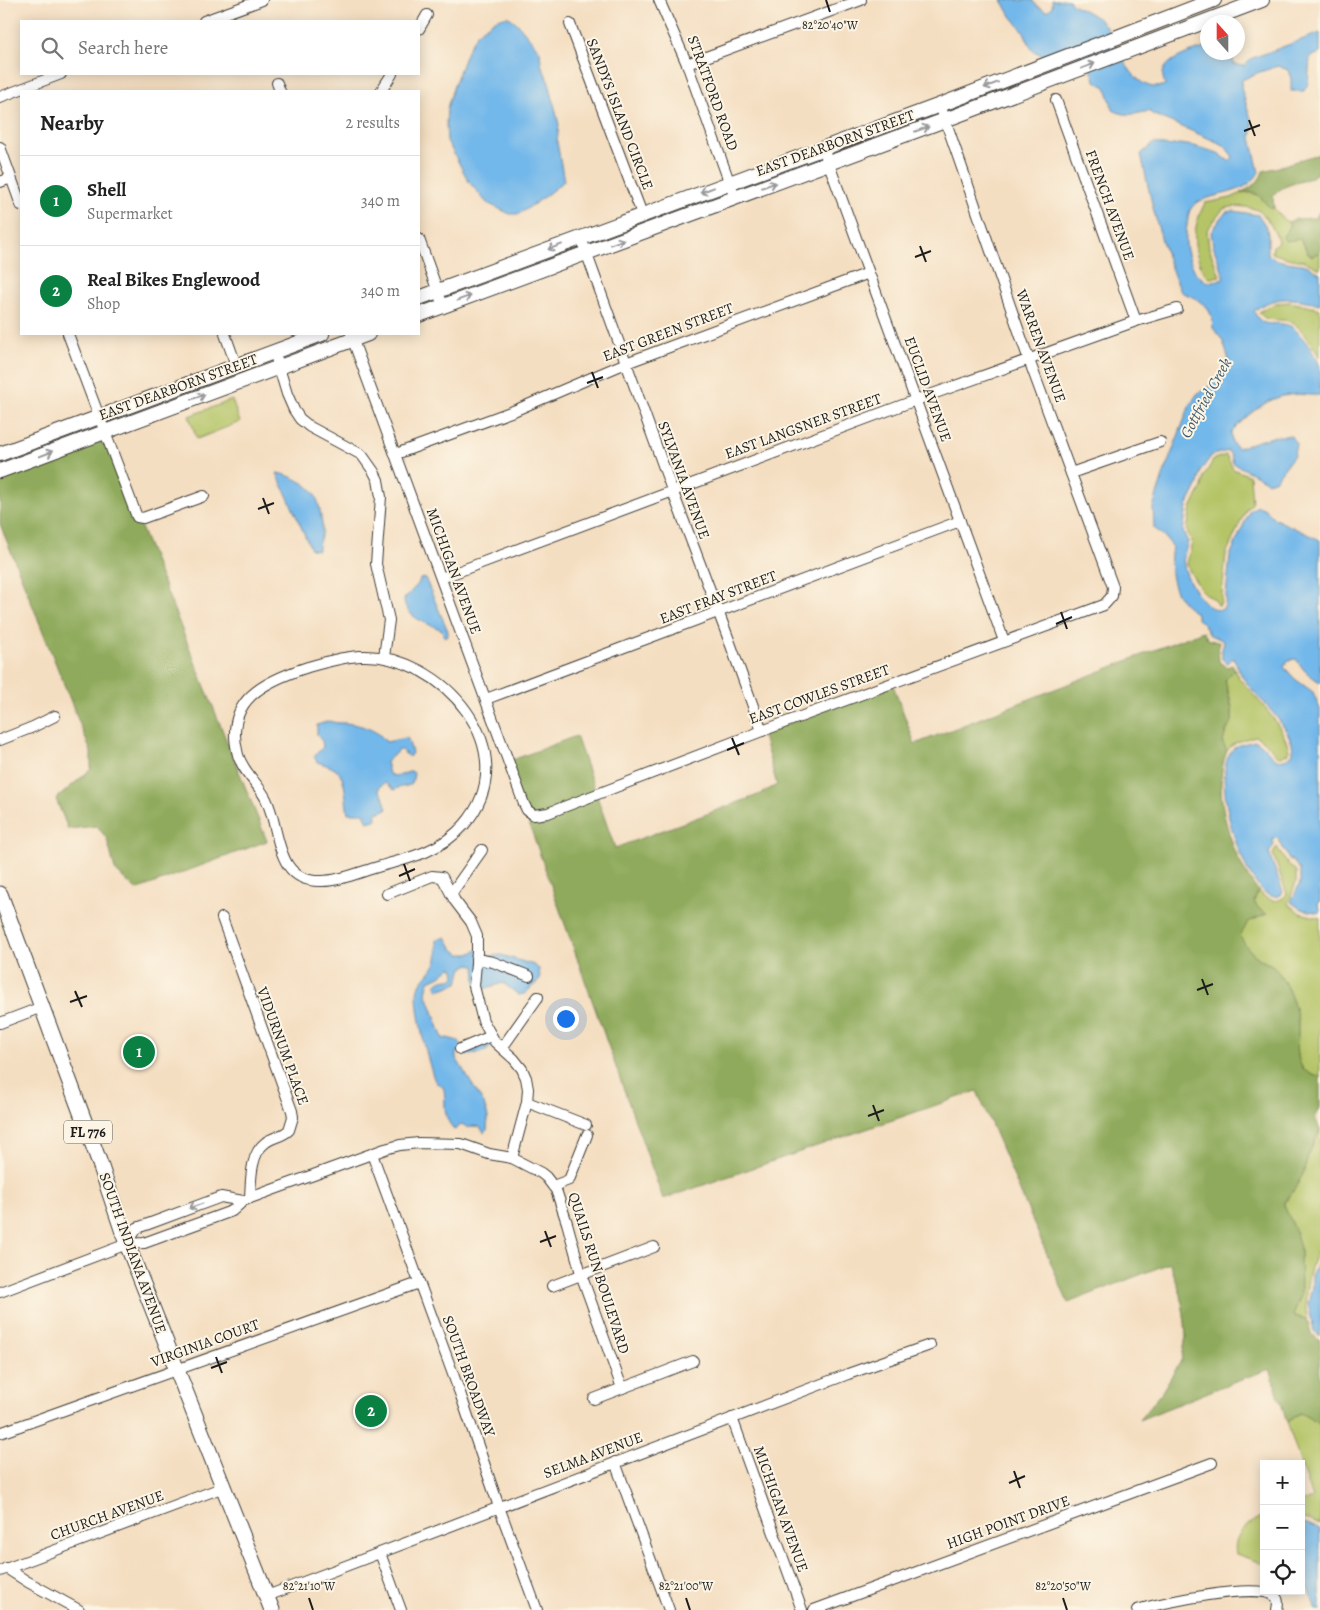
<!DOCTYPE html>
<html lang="en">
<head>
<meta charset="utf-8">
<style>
  body { margin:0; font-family:Alegreya,serif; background:#f6f6f6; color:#222 }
  .controls { position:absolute; right:15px; bottom:15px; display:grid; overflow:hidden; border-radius:0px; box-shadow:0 2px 12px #0003 }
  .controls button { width:45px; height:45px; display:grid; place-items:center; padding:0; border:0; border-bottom:1px solid #e0e0e0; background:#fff; color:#222; font:25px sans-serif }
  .compass { position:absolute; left:1200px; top:15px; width:45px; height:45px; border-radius:50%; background:#fff; box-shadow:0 2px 12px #0003; rotate:339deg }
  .you { position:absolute; left:565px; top:1018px; width:18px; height:18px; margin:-12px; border:4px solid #fff; border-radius:50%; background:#1a73e8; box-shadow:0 0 0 8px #1a73e833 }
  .badge { display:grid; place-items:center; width:32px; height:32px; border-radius:50%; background:#0b8043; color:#fff; font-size:16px; font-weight:700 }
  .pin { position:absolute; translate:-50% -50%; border:2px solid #fff; box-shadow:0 1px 5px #0006 }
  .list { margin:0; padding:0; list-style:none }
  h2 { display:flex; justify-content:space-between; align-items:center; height:65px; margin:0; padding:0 20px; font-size:21px }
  h2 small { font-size:16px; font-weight:400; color:#767676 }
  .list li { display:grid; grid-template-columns:32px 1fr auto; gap:15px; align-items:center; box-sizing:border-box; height:90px; padding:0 20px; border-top:1px solid #e0e0e0 }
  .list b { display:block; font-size:19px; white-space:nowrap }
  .list p { margin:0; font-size:16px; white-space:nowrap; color:#767676 }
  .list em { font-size:16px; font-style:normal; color:#767676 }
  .icon { flex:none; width:28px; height:28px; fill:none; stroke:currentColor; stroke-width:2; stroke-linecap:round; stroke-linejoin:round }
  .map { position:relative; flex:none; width:1320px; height:1610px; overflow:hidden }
  .search { position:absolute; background:#fff; box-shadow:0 2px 12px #0003; left:20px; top:20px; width:400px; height:55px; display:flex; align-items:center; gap:12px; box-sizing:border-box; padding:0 18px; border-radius:0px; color:#767676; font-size:19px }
  .panel { position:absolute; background:#fff; box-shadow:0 2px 12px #0003; left:20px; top:90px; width:400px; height:245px; border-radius:0px }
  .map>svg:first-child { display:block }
  .green { fill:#b4c466; stroke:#687041 }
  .forest { fill:#8faa5b; stroke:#56633c }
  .water { fill:#73b8ea; stroke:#486a83 }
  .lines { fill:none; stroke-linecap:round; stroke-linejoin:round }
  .minor-casing { stroke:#3c3935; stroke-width:12 }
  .secondary-casing { stroke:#3c3935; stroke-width:16 }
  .primary-casing { stroke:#3c3935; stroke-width:17 }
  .minor { stroke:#fff; stroke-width:10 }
  .secondary { stroke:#fff; stroke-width:14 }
  .primary { stroke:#fff; stroke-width:15 }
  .oneway { stroke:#999 }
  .ticks { fill:none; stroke:#1c1c1c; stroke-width:2 }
  .labels { text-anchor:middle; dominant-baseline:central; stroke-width:4; stroke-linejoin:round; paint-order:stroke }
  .shield { fill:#fcf5e5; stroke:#5f5d58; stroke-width:1 }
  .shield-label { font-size:14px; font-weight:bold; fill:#1c1c1c }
  .street-label { font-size:15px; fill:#1c1c1c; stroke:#fcf5e5 }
  .water-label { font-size:16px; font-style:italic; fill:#3f5a6e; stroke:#fcf5e5 }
  .ticks-label { font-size:12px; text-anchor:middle; fill:#1c1c1c; stroke:#fcf5e5; stroke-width:4; stroke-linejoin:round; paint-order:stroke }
</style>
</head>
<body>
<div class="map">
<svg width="1320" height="1610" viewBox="0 0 1320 1610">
  <rect width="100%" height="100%" fill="#fcf5e5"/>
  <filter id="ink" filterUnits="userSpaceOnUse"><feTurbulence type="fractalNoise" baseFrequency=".02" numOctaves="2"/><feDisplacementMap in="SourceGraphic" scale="10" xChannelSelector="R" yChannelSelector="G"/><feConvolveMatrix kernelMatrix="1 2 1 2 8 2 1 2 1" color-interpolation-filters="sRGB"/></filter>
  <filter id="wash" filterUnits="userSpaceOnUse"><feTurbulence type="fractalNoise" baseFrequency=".0096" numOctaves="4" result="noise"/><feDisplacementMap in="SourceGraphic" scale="20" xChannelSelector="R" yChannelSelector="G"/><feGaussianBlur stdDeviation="1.12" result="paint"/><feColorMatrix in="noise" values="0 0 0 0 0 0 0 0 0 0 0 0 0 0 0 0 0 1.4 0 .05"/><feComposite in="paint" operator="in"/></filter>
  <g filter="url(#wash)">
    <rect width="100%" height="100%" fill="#f4dec1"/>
    <g class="green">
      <path d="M1244,192C1259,195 1260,194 1270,208H1274L1284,220L1288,222L1290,227L1284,235C1298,239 1302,237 1307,253H1318L1320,252V269L1304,261L1287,258L1272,253L1273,246L1278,242C1277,234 1266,215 1259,211C1250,206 1233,205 1223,209L1207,230L1209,248L1220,276L1209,278C1203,274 1202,268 1199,261C1191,240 1195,222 1205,203L1231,198Z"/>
      <path d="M1290,302L1320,309V358C1313,347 1305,331 1294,324C1281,315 1268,326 1259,312L1276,303Z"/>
      <polygon points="232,400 240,422 197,439 189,416"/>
      <polygon points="1226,455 1233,469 1250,476 1252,504 1247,508 1226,554 1221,603 1219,606 1214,599 1207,595 1200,588 1190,572 1187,564 1192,542 1187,531 1191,508 1202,487 1204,476 1214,459"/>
      <path d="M1235,670L1239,678C1254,696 1287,728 1289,752C1277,761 1276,754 1269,746C1265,741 1260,739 1255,736C1244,740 1234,741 1227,751C1216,740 1230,730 1232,719C1234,707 1228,692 1225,680Z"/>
      <path d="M1277,847L1286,862L1296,871V882L1288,904L1300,913L1320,918V1077C1286,1071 1302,1038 1297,1015C1294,1003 1283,974 1273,966C1271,964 1266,963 1263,961C1252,954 1246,947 1239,936L1248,922L1266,914L1259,909L1254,902L1258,891C1267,901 1278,905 1287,894L1273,854Z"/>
      <path d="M1320,1130V1249L1317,1251C1308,1273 1303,1295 1307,1319L1293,1316L1301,1295L1300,1248L1295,1229L1284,1206V1202L1288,1199L1303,1174L1308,1156Z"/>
      <polygon points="1300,1413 1320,1424 1320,1525 1308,1520 1301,1519 1301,1502 1312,1498 1287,1422"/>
      <path d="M1264,1515V1564L1236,1554C1232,1534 1247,1524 1264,1515Z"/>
    </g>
    <g class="forest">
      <path d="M1320,154V171C1316,173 1314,176 1310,178C1297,184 1281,184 1273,197L1274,208H1270C1258,197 1260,189 1240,193C1250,188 1260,183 1263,171C1283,167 1301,158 1320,154Z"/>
      <path d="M1320,211V252L1312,256C1305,252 1306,245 1300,239L1286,241L1283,238L1284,235L1290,227L1288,222L1296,219L1315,218Z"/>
      <polygon points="105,438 267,841 136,890 115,870 107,839 97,826 68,829 56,799 91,769 91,752 0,524 0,479"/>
      <path d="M1203,631L1208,639L1220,643L1218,649L1219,662L1227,667L1232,665L1235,670L1225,680L1232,710V722L1226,731L1223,743L1227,751C1210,791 1232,859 1258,891L1254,901C1257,908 1261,911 1267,914L1248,922L1240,936C1246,947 1252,954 1263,961C1266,963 1271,964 1273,966C1283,974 1294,1003 1297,1015C1302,1038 1286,1071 1320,1077V1108L1315,1117L1320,1130L1308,1156L1303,1174L1293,1192L1284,1202V1206L1295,1229L1300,1248L1301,1295L1293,1316L1307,1319L1311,1333L1320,1341V1424L1300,1413L1287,1422L1270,1369L1233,1382L1139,1420L1161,1393L1181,1361L1183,1351L1186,1337L1185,1323L1181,1295L1170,1263L1068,1303L977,1091L663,1199L507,762L576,736L615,848L758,795L777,785L762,733L893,685L915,744Z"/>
    </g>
    <g class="water">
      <path d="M1002,0H1032L1037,6L1046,11C1052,9 1053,6 1052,0H1069L1071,3C1079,8 1099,17 1104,24C1118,42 1132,98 1165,85C1164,81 1162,76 1163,73C1166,58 1195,51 1207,47L1208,52L1234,53L1233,64L1244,66L1250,59L1320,33V53L1310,57L1308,84L1304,91H1291V79L1288,70L1278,66L1257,73L1242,80L1241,88L1253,125L1251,138L1259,172C1245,200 1201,190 1190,210C1188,214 1188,221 1187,225C1185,238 1185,248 1190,260C1194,271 1197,278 1209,282L1223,279L1224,276L1213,246L1211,232L1226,212L1234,211L1258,215C1272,232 1267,235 1268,254C1275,263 1295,262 1306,265C1311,267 1315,270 1320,273V304C1296,298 1275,294 1254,311C1263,332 1274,319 1290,326C1299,330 1318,358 1320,367C1320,376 1320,386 1320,395C1310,396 1299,393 1289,395C1265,398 1247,416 1231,432L1232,442L1237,448C1255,443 1271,434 1291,436L1296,444L1294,455L1276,479L1268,482L1233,463L1231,455L1228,451L1212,455L1201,470L1198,484L1187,506L1183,532L1188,542C1186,549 1182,558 1184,565C1186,580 1206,615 1223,609L1225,605L1230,556L1250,510L1258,506L1265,509L1275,519L1320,540V683L1304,670L1296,659L1288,660L1284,667L1295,679L1313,692L1320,709V902L1317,903L1320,909V913L1301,909L1291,902L1300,883V870L1292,860H1289L1278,838L1273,839L1274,845L1269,853L1283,892C1255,924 1204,779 1233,749C1238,744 1248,743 1255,741C1272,748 1272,770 1293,754C1295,727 1255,698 1242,676C1239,670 1236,664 1233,658L1228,663L1222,659V649L1224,641L1210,635L1203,623L1197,619V614C1171,597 1168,575 1172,546L1164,536L1154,528L1153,507L1164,473L1189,407L1197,394L1216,382L1227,371L1229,360L1223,341L1213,328L1212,317L1207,307L1195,298L1181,292C1161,248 1151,201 1141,154L1154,143L1168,146L1180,144L1194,146L1218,153L1229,161L1233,157L1224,145L1152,114L1149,111C1136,114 1125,117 1113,110L1106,87L1095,81C1094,70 1080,54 1069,49L1045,57L1032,50L1024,32L1011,16Z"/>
      <polygon points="504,17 509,17 517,23 540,51 541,64 549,82 559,125 557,142 564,181 540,200 519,214 510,214 487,203 469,182 447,141 446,124 447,108 453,88 467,51 477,33 495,20"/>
      <path d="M277,473C288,474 309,484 314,493C319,499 323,524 322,531C322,538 317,543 318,550L311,549Z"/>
      <path d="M425,578L448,631V636H444L442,630C427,623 405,618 404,599L418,584L420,579Z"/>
      <path d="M329,721C335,723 339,723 345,723C359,724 379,730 386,742L405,738L408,739L412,753L409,757L400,749L386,762L389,774C399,779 403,773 412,771L414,774L412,784C407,787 400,786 394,790L386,783L380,786L379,790L383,796L387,809L375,814L377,819L368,822L364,813H348C345,801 347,777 336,770C331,766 323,764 317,762L314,756L323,747L322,741L317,735V725Z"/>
      <path d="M446,937L453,949L460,954H469L480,949L487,956L501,955L534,965L539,969L540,980L524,994L519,995L503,983L477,991L475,966L470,964C458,970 462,971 458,983L438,990L436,985C441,979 446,979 453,979L455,977L454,969L451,967L440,976L429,981L426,992L443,1039L447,1038L459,1041L462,1047L479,1041L494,1043C484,1057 477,1051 465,1056L464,1053L458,1051L456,1053V1058L484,1104L488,1117L487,1130L484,1133L480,1127L474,1126L468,1128L462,1124L455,1130C442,1118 446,1104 444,1089L440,1084L436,1083C429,1071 413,1000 418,988C422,979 435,969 437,959C438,956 437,944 437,940Z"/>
      <polygon points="1320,1256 1320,1336 1314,1331 1308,1304 1312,1287 1312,1274"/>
      <polygon points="1301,1523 1307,1524 1320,1529 1320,1610 1316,1610 1301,1568"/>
    </g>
  </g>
  <g filter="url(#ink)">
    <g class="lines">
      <defs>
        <g id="minor">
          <polyline points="659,0 687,64 735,198"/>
          <polyline points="204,21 262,0"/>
          <polyline points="570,24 642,214"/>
          <polyline points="419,29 427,15"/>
          <polyline points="687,64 861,0"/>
          <polyline points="277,83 280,91"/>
          <polyline points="381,91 392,74"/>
          <polyline points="0,97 61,74"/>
          <polyline points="1056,100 1136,321"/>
          <polyline points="0,147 21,205"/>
          <polyline points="823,148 1004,641"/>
          <polyline points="0,182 11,178"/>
          <polyline points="581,238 672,490 729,640 762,731"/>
          <polyline points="419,239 443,306"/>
          <polyline points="68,334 137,517 143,518 204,496"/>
          <polyline points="225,334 236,365"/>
          <polyline points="351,335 524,804 527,810 534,815 548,813 762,731 1104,605 1112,596 1113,587 1029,360 940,105"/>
          <polyline points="274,351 287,394 294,410 300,419 310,427 362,455 374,472 378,480 381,497 376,564 389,620 384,657"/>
          <polyline points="396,454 516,410 626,363 869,273"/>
          <polyline points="1071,473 1160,442"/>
          <polyline points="441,578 916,400 1136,321 1177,309"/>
          <path d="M360,656C442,652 528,752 464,825C442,850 411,858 381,866C362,871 341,881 322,881C274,883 281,829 266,799C258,783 243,772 238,755C223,700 265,681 308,667C325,662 342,657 360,656Z"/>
          <polyline points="486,699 960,521"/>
          <polyline points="0,740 33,727 55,716"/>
          <polyline points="387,894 432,876 442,877 455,901 471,922 477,936 477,952 474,986 483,1021 495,1042 514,1059 522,1069 526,1078 528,1089 527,1102 512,1158"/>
          <polyline points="451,894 482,850"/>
          <path d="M222,918L292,1111L293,1117L289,1130C282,1137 272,1137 265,1143C250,1154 251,1182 250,1198"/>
          <polyline points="476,959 493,962 529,976"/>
          <polyline points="0,1023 42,1007"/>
          <polyline points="502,1048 538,997"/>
          <polyline points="460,1049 491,1036"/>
          <polyline points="527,1102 586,1125"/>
          <polyline points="372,1154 461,1396 499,1507 537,1610"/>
          <polyline points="553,1186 569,1180 587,1135"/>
          <polyline points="127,1244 137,1228 151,1223 221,1197 243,1201"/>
          <polyline points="552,1286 654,1247"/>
          <polyline points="0,1292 127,1244 144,1243 232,1211 243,1201 250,1198 385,1149 400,1145 419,1143 461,1144 489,1154 512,1158 541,1173 546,1177 556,1190 567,1223 582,1277 622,1388"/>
          <polyline points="594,1399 693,1361"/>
          <polyline points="732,1418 802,1610"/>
          <polyline points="0,1433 419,1283"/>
          <polyline points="615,1462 669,1610"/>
          <polyline points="380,1553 401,1610"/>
          <polyline points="6,1568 28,1582 79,1610"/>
          <polyline points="0,1571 224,1487"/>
          <polyline points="267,1596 848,1374 930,1345"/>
          <polyline points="814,1610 1212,1463"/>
          <path d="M1137,1610C1159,1603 1257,1582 1275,1596C1279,1600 1278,1604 1277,1610"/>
        </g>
        <g id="secondary">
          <polyline points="419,298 940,105 1214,0"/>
          <polyline points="419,315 945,120 1262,0"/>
          <polyline points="0,454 322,334"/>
          <polyline points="0,471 368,334"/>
        </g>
        <polyline id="primary" points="0,894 99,1161 127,1244 272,1610"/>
      </defs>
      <use href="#minor" class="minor-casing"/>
      <use href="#secondary" class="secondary-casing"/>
      <use href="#primary" class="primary-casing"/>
      <use href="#minor" class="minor"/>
      <use href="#secondary" class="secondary"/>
      <use href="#primary" class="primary"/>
    </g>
    <defs><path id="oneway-shaft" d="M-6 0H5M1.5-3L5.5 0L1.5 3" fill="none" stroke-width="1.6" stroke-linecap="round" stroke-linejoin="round" transform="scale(1.25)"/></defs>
    <g class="oneway">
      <use href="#oneway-shaft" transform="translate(1088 66) rotate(-21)"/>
      <use href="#oneway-shaft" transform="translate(991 85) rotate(159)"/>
      <use href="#oneway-shaft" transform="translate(922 129) rotate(-20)"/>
      <use href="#oneway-shaft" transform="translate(769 185) rotate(-20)"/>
      <use href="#oneway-shaft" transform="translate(707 190) rotate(159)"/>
      <use href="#oneway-shaft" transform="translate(617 242) rotate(-20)"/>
      <use href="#oneway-shaft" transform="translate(555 247) rotate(160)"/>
      <use href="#oneway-shaft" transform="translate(464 298) rotate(-20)"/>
      <use href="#oneway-shaft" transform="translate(198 397) rotate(-20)"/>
      <use href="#oneway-shaft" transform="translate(46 454) rotate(-21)"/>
      <use href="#oneway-shaft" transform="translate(196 1206) rotate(160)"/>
    </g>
  </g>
  <path class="ticks" d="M826,0L830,12M1249,120L1255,136M1244,131L1260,125M920,246L926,262M915,257L931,251M592,372L598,388M587,383L603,377M263,498L269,514M258,509L274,503M1061,612L1067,629M1056,624L1072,617M732,738L739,755M727,750L744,743M404,864L410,881M399,876L415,869M1202,979L1208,995M1197,990L1213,984M75,991L82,1007M70,1002L87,996M873,1105L879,1121M868,1116L884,1110M545,1231L551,1247M540,1242L556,1236M216,1357L222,1373M211,1368L227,1362M1014,1471L1020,1488M1009,1483L1025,1476M309,1598L313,1610M686,1598L690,1610M1063,1598L1067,1610"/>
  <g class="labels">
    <rect class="shield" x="64" y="1120.5" width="48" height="23" rx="4"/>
    <g class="shield-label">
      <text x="88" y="1132">FL 776</text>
    </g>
    <g class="street-label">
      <text transform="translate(713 93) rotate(70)">STRATFORD ROAD</text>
      <text transform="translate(620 114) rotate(69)">SANDYS ISLAND CIRCLE</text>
      <text transform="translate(835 143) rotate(-20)">EAST DEARBORN STREET</text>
      <text transform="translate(1110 205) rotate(70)">FRENCH AVENUE</text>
      <text transform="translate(668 332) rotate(-21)">EAST GREEN STREET</text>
      <text transform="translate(1041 346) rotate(70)">WARREN AVENUE</text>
      <text transform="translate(178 387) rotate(-20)">EAST DEARBORN STREET</text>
      <text transform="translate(928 389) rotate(70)">EUCLID AVENUE</text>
      <text transform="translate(803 426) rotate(-20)">EAST LANGSNER STREET</text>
      <text transform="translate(684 480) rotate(70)">SYLVANIA AVENUE</text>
      <text transform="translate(454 571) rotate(70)">MICHIGAN AVENUE</text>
      <text transform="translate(718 597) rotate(-21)">EAST FRAY STREET</text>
      <text transform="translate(819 694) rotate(-20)">EAST COWLES STREET</text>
      <text transform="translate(283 1046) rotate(70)">VIDURNUM PLACE</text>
      <text transform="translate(133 1253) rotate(70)">SOUTH INDIANA AVENUE</text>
      <text transform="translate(599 1273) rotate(72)">QUAILS RUN BOULEVARD</text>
      <text transform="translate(205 1343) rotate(-20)">VIRGINIA COURT</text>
      <text transform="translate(469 1376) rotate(70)">SOUTH BROADWAY</text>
      <text transform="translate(593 1455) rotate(-21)">SELMA AVENUE</text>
      <text transform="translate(781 1509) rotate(70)">MICHIGAN AVENUE</text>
      <text transform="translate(107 1515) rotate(-20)">CHURCH AVENUE</text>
      <text transform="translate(1008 1522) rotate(-20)">HIGH POINT DRIVE</text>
    </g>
    <g class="water-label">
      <text transform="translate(1206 398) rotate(-61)">Gottfried Creek</text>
    </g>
  </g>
  <g class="ticks-label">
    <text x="830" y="29">82°20'40"W</text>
    <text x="309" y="1590">82°21'10"W</text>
    <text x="686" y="1590">82°21'00"W</text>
    <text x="1063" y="1590">82°20'50"W</text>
  </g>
</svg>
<div class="controls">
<button>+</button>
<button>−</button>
<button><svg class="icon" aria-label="locate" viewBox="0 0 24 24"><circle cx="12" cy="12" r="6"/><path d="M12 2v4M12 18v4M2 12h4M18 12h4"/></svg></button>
</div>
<svg class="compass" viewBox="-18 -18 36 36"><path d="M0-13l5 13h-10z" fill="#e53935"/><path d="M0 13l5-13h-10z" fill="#767676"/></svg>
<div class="you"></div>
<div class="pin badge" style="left:139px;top:1052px">1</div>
<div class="pin badge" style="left:371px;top:1411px">2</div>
<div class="search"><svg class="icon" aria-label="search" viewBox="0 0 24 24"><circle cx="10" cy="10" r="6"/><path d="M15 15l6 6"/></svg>Search here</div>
<section class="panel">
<h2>Nearby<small>2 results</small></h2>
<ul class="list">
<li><span class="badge">1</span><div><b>Shell</b><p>Supermarket</p></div><em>340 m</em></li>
<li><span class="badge">2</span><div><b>Real Bikes Englewood</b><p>Shop</p></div><em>340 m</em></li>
</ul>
</section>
</div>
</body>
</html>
